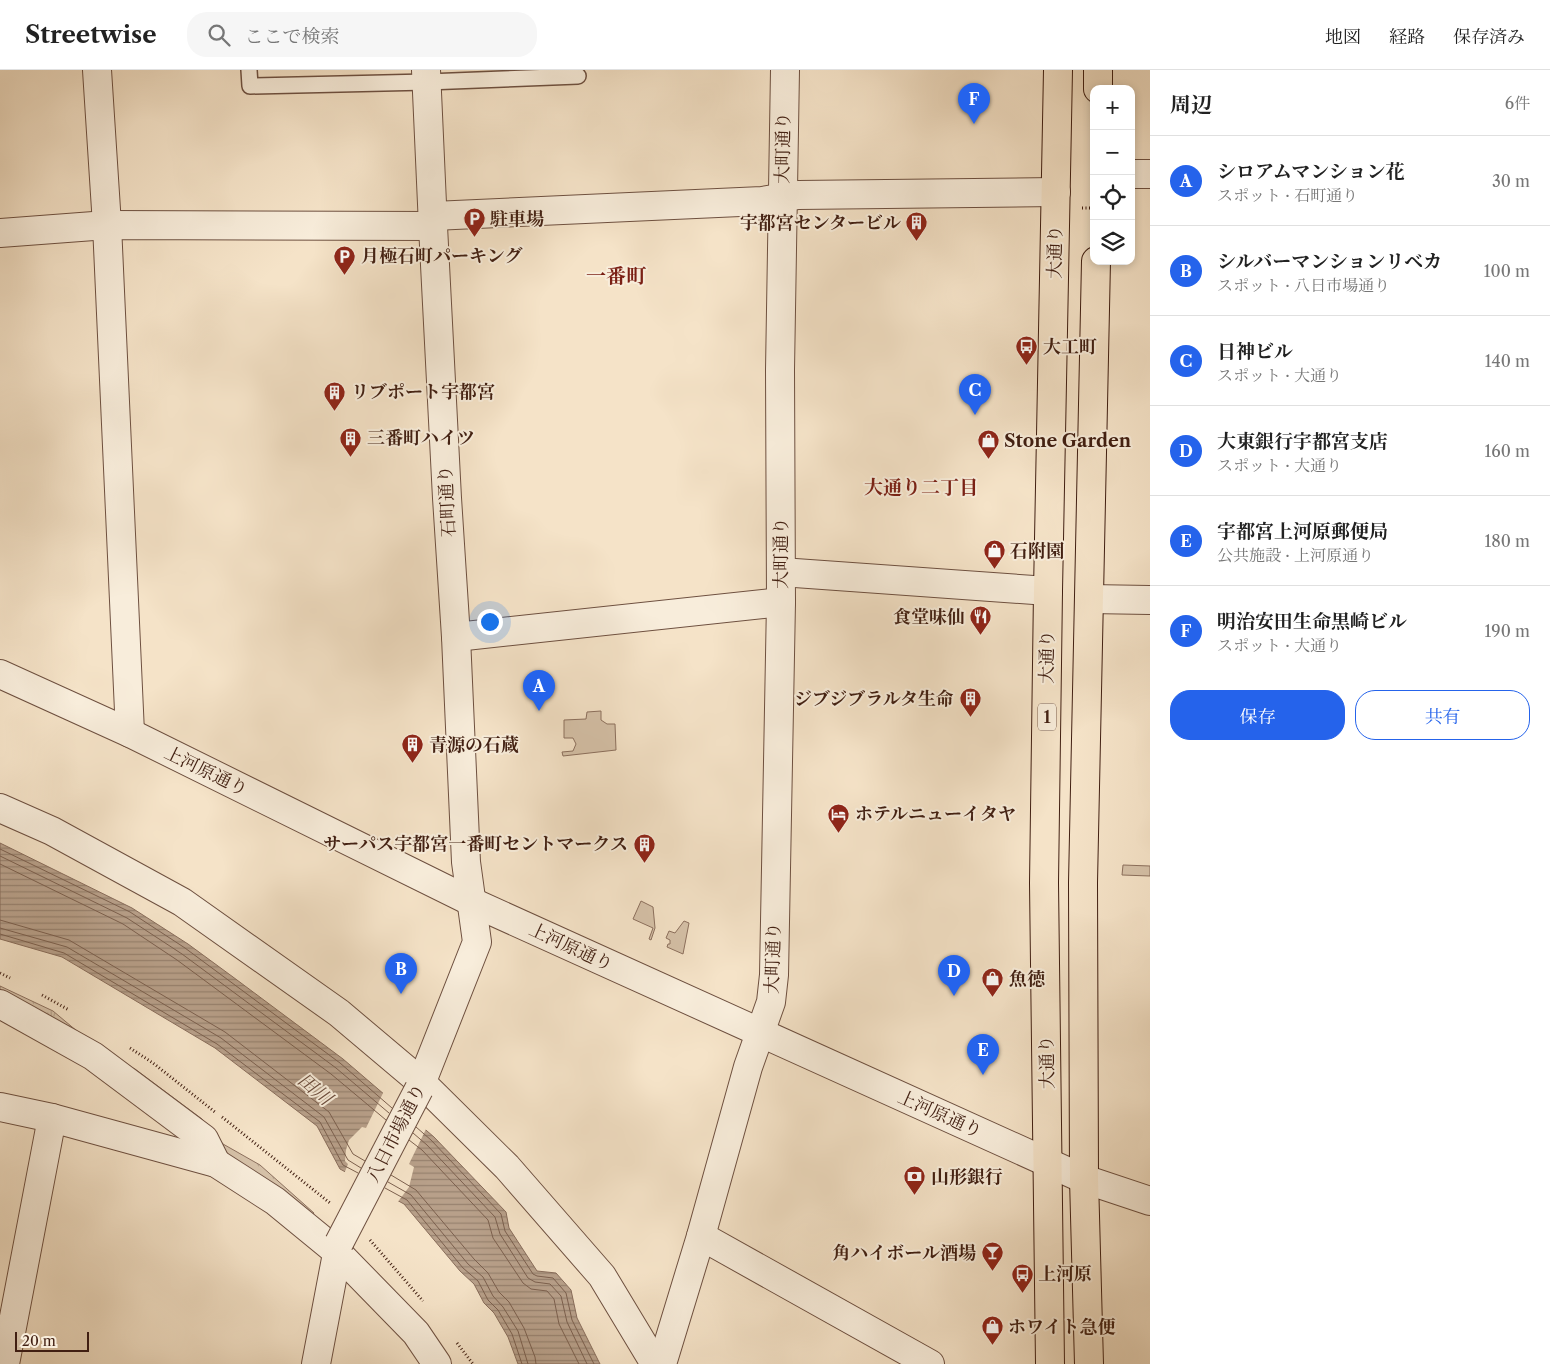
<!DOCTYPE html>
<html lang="ja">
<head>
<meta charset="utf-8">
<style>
  body { margin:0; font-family:"Libre Caslon Text","Noto Serif JP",serif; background:#f6f6f6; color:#222 }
  .controls { position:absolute; right:15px; top:15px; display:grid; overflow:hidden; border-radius:10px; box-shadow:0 2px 8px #0003 }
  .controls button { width:45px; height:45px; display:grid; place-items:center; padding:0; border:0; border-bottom:1px solid #e0e0e0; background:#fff; color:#222; font:25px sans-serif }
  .scale { position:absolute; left:15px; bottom:12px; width:74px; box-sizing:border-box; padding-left:5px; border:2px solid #411f12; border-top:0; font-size:14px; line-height:18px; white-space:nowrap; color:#411f12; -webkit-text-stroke:4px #f8eddb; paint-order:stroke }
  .you { position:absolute; left:489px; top:551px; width:18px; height:18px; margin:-12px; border:4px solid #fff; border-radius:50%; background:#1a73e8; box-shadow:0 0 0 8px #1a73e833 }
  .badge { display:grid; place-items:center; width:32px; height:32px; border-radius:50%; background:#2563eb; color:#fff; font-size:16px; font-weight:700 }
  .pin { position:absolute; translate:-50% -41px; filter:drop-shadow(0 1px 2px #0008) }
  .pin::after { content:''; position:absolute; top:26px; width:18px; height:15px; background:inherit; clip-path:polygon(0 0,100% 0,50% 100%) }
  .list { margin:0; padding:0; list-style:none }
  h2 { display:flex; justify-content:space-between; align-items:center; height:65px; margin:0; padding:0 20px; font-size:21px }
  h2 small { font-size:16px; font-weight:400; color:#767676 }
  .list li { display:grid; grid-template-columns:32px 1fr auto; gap:15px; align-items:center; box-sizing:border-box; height:90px; padding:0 20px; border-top:1px solid #e0e0e0 }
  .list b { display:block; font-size:19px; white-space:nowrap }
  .list p { margin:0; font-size:16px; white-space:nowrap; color:#767676 }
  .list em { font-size:16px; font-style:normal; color:#767676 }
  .actions { display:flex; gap:10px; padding:15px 20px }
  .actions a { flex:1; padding:11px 0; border:1px solid #2563eb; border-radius:20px; text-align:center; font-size:18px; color:#2563eb }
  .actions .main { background:#2563eb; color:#fff }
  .icon { flex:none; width:28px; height:28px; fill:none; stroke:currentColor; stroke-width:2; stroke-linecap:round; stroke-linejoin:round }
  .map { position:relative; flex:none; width:1150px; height:1294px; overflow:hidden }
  header { display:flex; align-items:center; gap:30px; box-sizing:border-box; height:70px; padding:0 25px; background:#fff; border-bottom:1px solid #e0e0e0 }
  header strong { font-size:24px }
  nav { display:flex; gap:28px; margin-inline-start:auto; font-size:18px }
  .search { width:350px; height:45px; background:#f6f6f6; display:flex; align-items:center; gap:12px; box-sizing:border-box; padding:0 18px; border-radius:20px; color:#767676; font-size:19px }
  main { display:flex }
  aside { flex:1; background:#fff }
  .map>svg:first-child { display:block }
  .grass { fill:url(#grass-tufts); stroke:#8c705e }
  .garden { fill:#d6c2a9; stroke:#8c705e }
  .water { fill:url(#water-rules); stroke:#886c5a }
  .pier { fill:#f5e3c8 }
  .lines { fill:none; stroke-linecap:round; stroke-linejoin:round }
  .shore { stroke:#7c604e; stroke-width:1 }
  .service-casing { stroke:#6e5040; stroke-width:18 }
  .minor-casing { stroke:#6e5040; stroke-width:30 }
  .tertiary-casing { stroke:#6e5040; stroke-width:30 }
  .primary-casing { stroke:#411f12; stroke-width:30 }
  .path { stroke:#411f12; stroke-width:3; stroke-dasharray:1 2.5; stroke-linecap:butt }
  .service { stroke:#f8eddb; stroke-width:15 }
  .minor { stroke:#f8eddb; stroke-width:28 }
  .tertiary { stroke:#f8eddb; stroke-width:28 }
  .primary { stroke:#f5e3c8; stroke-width:28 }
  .minor-bridge-casing { stroke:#6e5040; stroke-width:30; stroke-linecap:butt }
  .minor-bridge { stroke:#f8eddb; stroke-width:28 }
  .labels { text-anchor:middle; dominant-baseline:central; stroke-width:4; stroke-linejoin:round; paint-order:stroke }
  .shield { fill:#f8eddb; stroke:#785d4e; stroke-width:1 }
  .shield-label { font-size:16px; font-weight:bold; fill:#411f12 }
  .street-label { font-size:18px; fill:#411f12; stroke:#f8eddb }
  .poi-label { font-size:18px; font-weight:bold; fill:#411f12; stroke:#f8eddb; text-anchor:start }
  .neighbourhood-label { font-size:19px; font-weight:bold; fill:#7a1f14; stroke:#f8eddb }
  .water-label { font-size:19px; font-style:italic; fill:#6b4c3c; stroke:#f8eddb }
  .quarter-label { font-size:20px; font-weight:bold; fill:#7a1f14; stroke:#f8eddb }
</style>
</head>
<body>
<header>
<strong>Streetwise</strong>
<div class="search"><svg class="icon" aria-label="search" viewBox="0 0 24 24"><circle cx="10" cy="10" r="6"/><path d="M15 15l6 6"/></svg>ここで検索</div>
<nav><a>地図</a><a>経路</a><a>保存済み</a></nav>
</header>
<main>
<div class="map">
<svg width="1150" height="1294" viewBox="0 0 1150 1294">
  <defs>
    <pattern id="grass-tufts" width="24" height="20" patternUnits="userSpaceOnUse" patternTransform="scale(1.25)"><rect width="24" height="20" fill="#d6c2a9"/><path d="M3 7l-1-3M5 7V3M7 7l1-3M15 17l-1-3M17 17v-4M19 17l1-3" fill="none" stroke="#b9a690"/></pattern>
    <pattern id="water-rules" width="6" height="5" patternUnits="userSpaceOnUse" patternTransform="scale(1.25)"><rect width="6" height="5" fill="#b8a08a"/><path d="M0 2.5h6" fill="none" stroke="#97826f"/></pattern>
  </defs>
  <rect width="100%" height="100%" fill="#f5e3c8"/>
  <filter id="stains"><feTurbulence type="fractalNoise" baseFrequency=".004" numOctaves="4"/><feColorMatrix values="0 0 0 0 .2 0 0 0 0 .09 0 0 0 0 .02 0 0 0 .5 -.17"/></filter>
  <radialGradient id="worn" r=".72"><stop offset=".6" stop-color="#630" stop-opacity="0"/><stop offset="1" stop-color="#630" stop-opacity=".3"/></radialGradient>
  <polygon class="grass" points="0,916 53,941 108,987 135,999 202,1049 223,1074 260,1095 314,1143 307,1152 0,931"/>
  <g class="garden">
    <polygon points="601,641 601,650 607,654 615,654 616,680 563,686 562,682 573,681 576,674 573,668 564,668 564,650 586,649 587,642"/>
    <polygon points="1123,795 1150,796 1150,806 1122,805"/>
    <polygon points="641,831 653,837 655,858 651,870 649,869 653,858 633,849"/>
    <polygon points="684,851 689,853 683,884 667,877 668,874 670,874 670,870 666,868 669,861 675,863"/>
  </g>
  <polygon class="water" points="0,773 132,838 188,874 233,907 343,989 434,1067 506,1142 509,1158 537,1201 556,1203 571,1220 577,1248 600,1294 518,1294 508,1267 494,1243 484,1233 474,1214 460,1201 404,1134 340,1099 317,1056 215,978 62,887 0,869"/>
  <polygon class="pier" points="384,1021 427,1057 409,1094 414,1097 409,1117 397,1133 344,1104 348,1094 345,1091 346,1080 349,1070 362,1057 366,1058"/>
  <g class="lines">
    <g class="shore">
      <polyline points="0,779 130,842 185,878 340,993 392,1038"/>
      <polyline points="0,786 127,848 182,884 336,998 389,1043"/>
      <polyline points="0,794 123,854 177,890 331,1004 386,1050"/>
      <polyline points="0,850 69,870 225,962 329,1042 353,1084 365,1091"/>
      <polyline points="0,858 67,877 221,968 324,1047 348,1090 361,1098"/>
      <polyline points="0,864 64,883 217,974 320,1052 343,1095 358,1103"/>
      <polyline points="416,1057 431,1070 501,1144 505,1161 533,1204 537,1206 553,1208 566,1223 572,1250 594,1294"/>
      <polyline points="413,1063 427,1075 495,1147 500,1164 528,1208 535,1212 550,1214 561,1226 567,1252 587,1294"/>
      <polyline points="409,1070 422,1080 488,1150 493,1168 523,1213 531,1219 547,1221 554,1229 559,1254 579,1294"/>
      <polyline points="391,1105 416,1120 474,1189 488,1203 499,1222 509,1232 524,1258 535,1287 536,1294"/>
      <polyline points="388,1112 411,1125 468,1194 483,1207 493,1226 503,1237 518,1261 528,1294"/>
      <polyline points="385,1118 407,1130 463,1198 478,1211 488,1230 498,1240 512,1264 522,1294"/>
    </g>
    <defs>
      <polyline id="service" points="249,0 250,16 427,12 578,6"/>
      <g id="minor">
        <polyline points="97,0 107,155 130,663"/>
        <polyline points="1131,104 1150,104"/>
        <polyline points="433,146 762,131 798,125 1056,122"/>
        <polyline points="0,163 107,155 433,156"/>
        <polyline points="781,502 1048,521"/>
        <polyline points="1089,529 1150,530"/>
        <polyline points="456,567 781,532"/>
        <polyline points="0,738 52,761 182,832 339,943 422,1013 507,1097 602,1206 655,1294"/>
        <polyline points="0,934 93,986 204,1069 216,1093"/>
        <polyline points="419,1019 477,872 466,792 456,567 447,428 433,156 426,0"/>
        <polyline points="0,1037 52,1048 216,1093 275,1131 336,1181 416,1263 437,1294"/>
        <polyline points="701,1166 930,1294"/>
        <polyline points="5,1294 52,1048"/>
        <polyline points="316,1294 339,1173"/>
        <polyline points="662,1294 701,1166 748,997 771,932 774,905 781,532 780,300 785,0"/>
      </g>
      <polyline id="tertiary" points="0,604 130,663 472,832 1084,1109 1150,1131"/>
      <g id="primary">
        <polyline points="1098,19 1098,0"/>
        <polyline points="1050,1294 1044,813 1048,521 1058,0"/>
        <polyline points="1089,1294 1084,1109 1083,813 1096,191"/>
      </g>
    </defs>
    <use href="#service" class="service-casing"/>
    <use href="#minor" class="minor-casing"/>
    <use href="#tertiary" class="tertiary-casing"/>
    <use href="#primary" class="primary-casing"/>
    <g class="path">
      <polyline points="1082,138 1094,138"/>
      <polyline points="0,903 10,908"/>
      <polyline points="42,925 69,940"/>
      <polyline points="130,978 153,993 215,1042"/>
      <polyline points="222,1047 330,1133"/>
      <polyline points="370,1170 423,1231"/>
      <polyline points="457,1273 473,1294"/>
    </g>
    <use href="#service" class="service"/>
    <use href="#minor" class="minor"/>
    <use href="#tertiary" class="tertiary"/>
    <use href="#primary" class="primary"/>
    <defs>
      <polyline id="minor-bridge" points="339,1173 419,1019"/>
    </defs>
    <use href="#minor-bridge" class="minor-bridge-casing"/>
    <use href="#minor-bridge" class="minor-bridge"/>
  </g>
  <defs>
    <symbol id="parking-pin" viewBox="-11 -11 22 30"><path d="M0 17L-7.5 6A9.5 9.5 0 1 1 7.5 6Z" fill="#8f2418" stroke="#f8eddb"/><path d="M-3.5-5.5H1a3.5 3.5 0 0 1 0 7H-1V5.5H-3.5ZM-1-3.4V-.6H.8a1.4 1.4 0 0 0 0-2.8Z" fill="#fff"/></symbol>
    <symbol id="building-pin" viewBox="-11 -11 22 30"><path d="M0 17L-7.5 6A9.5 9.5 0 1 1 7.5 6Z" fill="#8f2418" stroke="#f8eddb"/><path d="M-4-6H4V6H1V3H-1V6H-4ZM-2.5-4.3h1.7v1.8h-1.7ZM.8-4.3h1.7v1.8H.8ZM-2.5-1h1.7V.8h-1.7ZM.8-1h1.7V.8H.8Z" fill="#fff"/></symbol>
    <symbol id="bus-pin" viewBox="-11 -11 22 30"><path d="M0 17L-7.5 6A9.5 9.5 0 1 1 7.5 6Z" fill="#8f2418" stroke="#f8eddb"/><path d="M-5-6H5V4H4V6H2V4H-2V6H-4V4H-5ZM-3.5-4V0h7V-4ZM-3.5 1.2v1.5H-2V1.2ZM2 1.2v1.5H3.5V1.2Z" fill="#fff"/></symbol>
    <symbol id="shop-pin" viewBox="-11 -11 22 30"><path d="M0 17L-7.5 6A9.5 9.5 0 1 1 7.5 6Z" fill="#8f2418" stroke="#f8eddb"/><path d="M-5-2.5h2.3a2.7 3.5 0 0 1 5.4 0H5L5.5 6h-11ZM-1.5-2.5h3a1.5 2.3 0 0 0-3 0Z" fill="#fff"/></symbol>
    <symbol id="restaurant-pin" viewBox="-11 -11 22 30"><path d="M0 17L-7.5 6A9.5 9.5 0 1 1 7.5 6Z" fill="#8f2418" stroke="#f8eddb"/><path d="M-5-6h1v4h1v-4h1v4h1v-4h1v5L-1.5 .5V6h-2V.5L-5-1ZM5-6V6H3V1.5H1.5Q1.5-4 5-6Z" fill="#fff"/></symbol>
    <symbol id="hotel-pin" viewBox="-11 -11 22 30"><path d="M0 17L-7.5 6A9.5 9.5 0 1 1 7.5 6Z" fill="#8f2418" stroke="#f8eddb"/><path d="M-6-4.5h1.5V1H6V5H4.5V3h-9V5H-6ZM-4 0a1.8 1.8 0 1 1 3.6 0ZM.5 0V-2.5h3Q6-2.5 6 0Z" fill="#fff"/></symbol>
    <symbol id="bank-pin" viewBox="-11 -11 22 30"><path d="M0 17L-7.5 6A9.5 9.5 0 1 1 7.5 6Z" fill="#8f2418" stroke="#f8eddb"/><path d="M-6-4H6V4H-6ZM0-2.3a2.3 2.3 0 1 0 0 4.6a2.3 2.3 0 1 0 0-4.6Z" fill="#fff"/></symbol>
    <symbol id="bar-pin" viewBox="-11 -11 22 30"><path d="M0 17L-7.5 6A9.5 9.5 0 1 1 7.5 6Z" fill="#8f2418" stroke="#f8eddb"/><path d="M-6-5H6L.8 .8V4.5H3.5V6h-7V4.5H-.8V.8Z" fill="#fff"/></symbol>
  </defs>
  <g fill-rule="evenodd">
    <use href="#parking-pin" x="462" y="136" width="25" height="34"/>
    <use href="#building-pin" x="904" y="140" width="25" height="34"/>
    <use href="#parking-pin" x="332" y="174" width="25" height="34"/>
    <use href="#bus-pin" x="1014" y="264" width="25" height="34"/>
    <use href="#building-pin" x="322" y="310" width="25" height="34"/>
    <use href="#building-pin" x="338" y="356" width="25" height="34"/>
    <use href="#shop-pin" x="976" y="358" width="25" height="34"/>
    <use href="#shop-pin" x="982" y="468" width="25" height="34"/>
    <use href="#restaurant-pin" x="968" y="534" width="25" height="34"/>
    <use href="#building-pin" x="958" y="616" width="25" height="34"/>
    <use href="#building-pin" x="400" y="662" width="25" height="34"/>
    <use href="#hotel-pin" x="826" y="732" width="25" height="34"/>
    <use href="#building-pin" x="632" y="762" width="25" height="34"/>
    <use href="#shop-pin" x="980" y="896" width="25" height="34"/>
    <use href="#bank-pin" x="902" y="1094" width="25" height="34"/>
    <use href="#bar-pin" x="980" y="1170" width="25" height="34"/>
    <use href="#bus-pin" x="1010" y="1192" width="25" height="34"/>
    <use href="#shop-pin" x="980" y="1244" width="25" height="34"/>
  </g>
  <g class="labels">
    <rect class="shield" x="1038" y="633.5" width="18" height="27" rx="4"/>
    <g class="shield-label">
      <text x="1047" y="647">1</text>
    </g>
    <g class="street-label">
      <text transform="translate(783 78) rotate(-89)">大町通り</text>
      <text transform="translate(1055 182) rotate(-89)">大通り</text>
      <text transform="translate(447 431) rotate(-93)">石町通り</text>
      <text transform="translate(781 483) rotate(-90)">大町通り</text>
      <text transform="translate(1047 587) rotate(-89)">大通り</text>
      <text transform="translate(206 701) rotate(26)">上河原通り</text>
      <text transform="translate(571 877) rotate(25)">上河原通り</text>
      <text transform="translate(773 888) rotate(-88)">大町通り</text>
      <text transform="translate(1047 992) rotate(-91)">大通り</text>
      <text transform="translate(940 1044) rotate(24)">上河原通り</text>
      <text transform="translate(396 1063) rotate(-63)">八日市場通り</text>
    </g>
    <g class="poi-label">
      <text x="490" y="149">駐車場</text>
      <text x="901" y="153" text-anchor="end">宇都宮センタービル</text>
      <text x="361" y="186">月極石町パーキング</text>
      <text x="1043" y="277">大工町</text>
      <text x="351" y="322">リブポート宇都宮</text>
      <text x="367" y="368">三番町ハイツ</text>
      <text x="1004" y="371">Stone Garden</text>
      <text x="1010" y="481">石附園</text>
      <text x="965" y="547" text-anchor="end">食堂味仙</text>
      <text x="954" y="629" text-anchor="end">ジブジブラルタ生命</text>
      <text x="429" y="675">青源の石蔵</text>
      <text x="855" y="744">ホテルニューイタヤ</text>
      <text x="628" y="774" text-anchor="end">サーパス宇都宮一番町セントマークス</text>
      <text x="1009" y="909">魚徳</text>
      <text x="931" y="1107">山形銀行</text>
      <text x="976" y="1183" text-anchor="end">角ハイボール酒場</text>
      <text x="1038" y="1204">上河原</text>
      <text x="1008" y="1257">ホワイト急便</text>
    </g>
    <g class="neighbourhood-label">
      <text x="921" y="417">大通り二丁目</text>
    </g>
    <g class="water-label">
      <text transform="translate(315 1019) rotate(40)">田川</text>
    </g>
    <g class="quarter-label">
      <text x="616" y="206">一番町</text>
    </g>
  </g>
  <rect width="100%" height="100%" filter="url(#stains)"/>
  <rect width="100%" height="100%" fill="url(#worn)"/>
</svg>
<div class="controls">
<button>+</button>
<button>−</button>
<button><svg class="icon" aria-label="locate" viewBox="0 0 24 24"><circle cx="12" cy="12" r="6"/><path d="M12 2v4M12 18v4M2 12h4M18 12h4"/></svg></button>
<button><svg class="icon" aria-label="layers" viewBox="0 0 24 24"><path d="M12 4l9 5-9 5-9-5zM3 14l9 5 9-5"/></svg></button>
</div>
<div class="scale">20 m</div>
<div class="you"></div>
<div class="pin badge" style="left:539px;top:641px">A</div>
<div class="pin badge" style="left:401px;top:924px">B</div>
<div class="pin badge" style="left:975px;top:345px">C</div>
<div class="pin badge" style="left:954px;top:926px">D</div>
<div class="pin badge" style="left:983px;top:1005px">E</div>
<div class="pin badge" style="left:974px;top:54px">F</div>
</div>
<aside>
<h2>周辺<small>6件</small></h2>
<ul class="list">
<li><span class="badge">A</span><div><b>シロアムマンション花</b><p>スポット · 石町通り</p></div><em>30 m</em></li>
<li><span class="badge">B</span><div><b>シルバーマンションリベカ</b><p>スポット · 八日市場通り</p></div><em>100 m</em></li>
<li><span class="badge">C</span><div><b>日神ビル</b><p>スポット · 大通り</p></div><em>140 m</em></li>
<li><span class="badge">D</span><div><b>大東銀行宇都宮支店</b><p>スポット · 大通り</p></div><em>160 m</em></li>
<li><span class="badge">E</span><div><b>宇都宮上河原郵便局</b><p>公共施設 · 上河原通り</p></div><em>180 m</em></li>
<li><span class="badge">F</span><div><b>明治安田生命黒崎ビル</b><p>スポット · 大通り</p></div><em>190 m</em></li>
</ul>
<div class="actions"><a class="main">保存</a><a>共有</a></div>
</aside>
</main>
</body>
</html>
